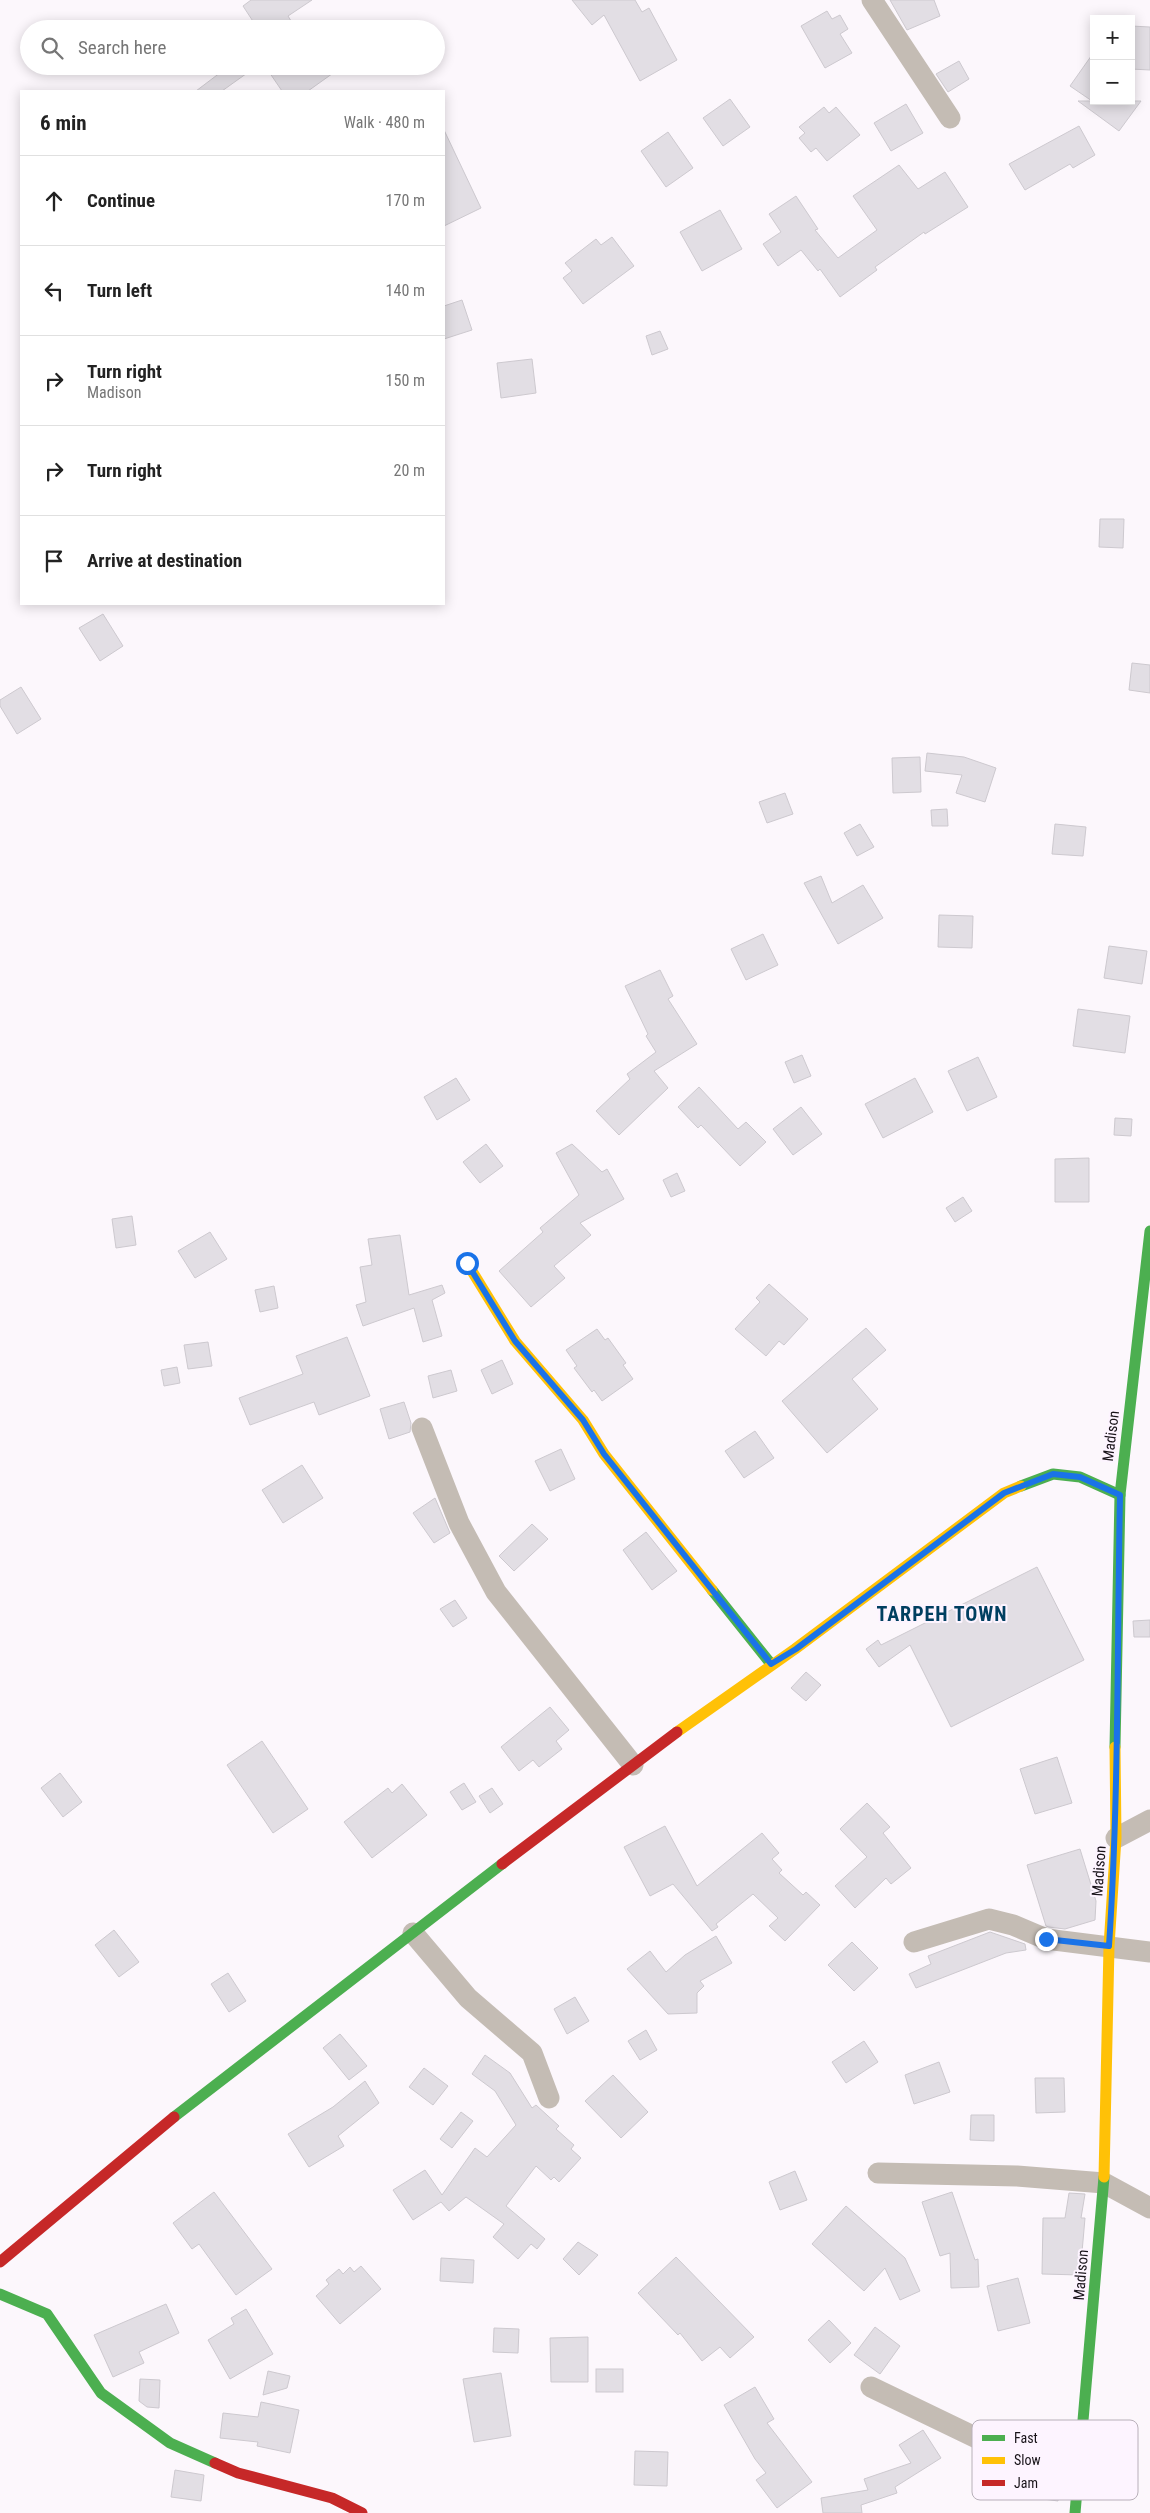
<!DOCTYPE html>
<html lang="en">
<head>
<meta charset="utf-8">
<style>
  body { margin:0; font-family:"Roboto Condensed",sans-serif; background:#f6f6f6; color:#222 }
  .controls { position:absolute; right:15px; top:15px; display:grid; overflow:hidden; border-radius:0px; box-shadow:0 2px 12px #0003 }
  .controls button { width:45px; height:45px; display:grid; place-items:center; padding:0; border:0; border-bottom:1px solid #e0e0e0; background:#fff; color:#222; font:25px sans-serif }
  .stop { position:absolute; width:15px; height:15px; margin:-11px; border:4px solid #1a73e8; border-radius:50%; background:#fff }
  .stop.end { background:#1a73e8; border-color:#fff; box-shadow:0 1px 5px #0008 }
  .list { margin:0; padding:0; list-style:none }
  h2 { display:flex; justify-content:space-between; align-items:center; height:65px; margin:0; padding:0 20px; font-size:21px }
  h2 small { font-size:16px; font-weight:400; color:#767676 }
  .list li { display:grid; grid-template-columns:32px 1fr auto; gap:15px; align-items:center; box-sizing:border-box; height:90px; padding:0 20px; border-top:1px solid #e0e0e0 }
  .list b { display:block; font-size:19px; white-space:nowrap }
  .list p { margin:0; font-size:16px; white-space:nowrap; color:#767676 }
  .list em { font-size:16px; font-style:normal; color:#767676 }
  .icon { flex:none; width:28px; height:28px; fill:none; stroke:currentColor; stroke-width:2; stroke-linecap:round; stroke-linejoin:round }
  .map { position:relative; flex:none; width:1150px; height:2513px; overflow:hidden }
  .search { position:absolute; background:#fff; box-shadow:0 2px 12px #0003; left:20px; top:20px; width:425px; height:55px; display:flex; align-items:center; gap:12px; box-sizing:border-box; padding:0 18px; border-radius:28px; color:#767676; font-size:19px }
  .panel { position:absolute; background:#fff; box-shadow:0 2px 12px #0003; left:20px; top:90px; width:425px; height:515px; border-radius:0px }
  .map>svg:first-child { display:block }
  .building { fill:#e2dee4; stroke:#cdc9cf }
  .lines { fill:none; stroke-linecap:round; stroke-linejoin:round }
  .street { stroke:#c4bcb4; stroke-width:21 }
  .fast { stroke:#4caf50; stroke-width:11 }
  .slow { stroke:#ffc107; stroke-width:11 }
  .jam { stroke:#c62828; stroke-width:11 }
  .route { stroke:#1a73e8; stroke-width:6 }
  .labels { text-anchor:middle; dominant-baseline:central; stroke-width:4; stroke-linejoin:round; paint-order:stroke }
  .street-label { font-size:15px; fill:#181319; stroke:#fdf4ff }
  .district-label { font-size:20px; font-weight:bold; letter-spacing:1px; fill:#003f60; stroke:#fdf4ff }
  .key { fill:#fdf4ff; stroke:#b8b0ba; stroke-width:1 }
  .key-label { font-size:14px; fill:#181319 }
</style>
</head>
<body>
<div class="map">
<svg width="1150" height="2513" viewBox="0 0 1150 2513">
  <rect width="100%" height="100%" fill="#fcf7fc"/>
  <g class="building">
    <polygon points="251,0 312,0 288,16 296,29 258,29 243,6"/>
    <polygon points="572,0 635,0 642,12 649,8 677,60 640,81 604,15 592,25"/>
    <polygon points="890,0 934,0 940,16 907,30"/>
    <polygon points="827,11 832,19 840,15 848,29 840,34 852,53 825,68 801,26"/>
    <polygon points="1131,26 1150,27 1150,70 1131,69"/>
    <polygon points="1094,52 1094,101 1141,101 1119,131 1078,101 1092,101 1070,86"/>
    <polygon points="959,61 969,79 948,92 936,74"/>
    <polygon points="229,66 257,66 222,91 196,91"/>
    <polygon points="265,66 343,66 308,91 282,91"/>
    <polygon points="730,99 750,127 723,146 703,118"/>
    <polygon points="906,104 923,133 891,151 874,123"/>
    <polygon points="824,107 829,113 836,107 860,135 827,161 816,148 811,152 799,138 805,133 799,127"/>
    <polygon points="1079,126 1095,155 1073,168 1070,164 1025,190 1009,164"/>
    <polygon points="444,130 481,208 444,226"/>
    <polygon points="668,132 693,168 666,187 641,151"/>
    <polygon points="899,165 918,189 945,172 968,207 925,234 924,232 875,267 877,270 840,297 820,269 818,271 801,250 778,266 763,244 781,232 769,214 796,196 818,229 815,230 838,258 877,230 853,196"/>
    <polygon points="720,210 742,249 702,271 680,232"/>
    <polygon points="612,237 634,266 583,304 563,278 572,271 565,263 596,239 601,245"/>
    <polygon points="462,300 472,330 444,339 444,306"/>
    <polygon points="660,331 668,349 652,355 646,336"/>
    <polygon points="532,359 536,393 501,398 497,363"/>
    <polygon points="1100,519 1124,519 1123,548 1099,547"/>
    <polygon points="103,614 123,646 100,661 79,628"/>
    <polygon points="1132,663 1150,665 1150,693 1129,690"/>
    <polygon points="21,687 41,719 17,734 0,706 0,700"/>
    <polygon points="927,753 964,757 996,768 985,802 956,793 962,775 925,771"/>
    <polygon points="920,757 921,792 893,793 892,758"/>
    <polygon points="785,793 793,814 767,823 759,802"/>
    <polygon points="947,809 948,826 932,826 931,810"/>
    <polygon points="860,824 874,847 857,856 844,833"/>
    <polygon points="1055,824 1086,827 1083,856 1052,854"/>
    <polygon points="821,876 832,903 863,885 883,918 838,944 804,883"/>
    <polygon points="939,915 973,916 972,948 938,947"/>
    <polygon points="763,934 778,965 746,980 731,949"/>
    <polygon points="1109,946 1147,951 1142,984 1104,978"/>
    <polygon points="660,970 673,996 668,999 697,1044 654,1071 668,1088 619,1135 596,1111 630,1079 627,1074 656,1052 646,1036 648,1034 625,986"/>
    <polygon points="1078,1009 1130,1016 1125,1053 1073,1046"/>
    <polygon points="802,1055 811,1076 794,1083 785,1062"/>
    <polygon points="978,1057 997,1097 967,1111 948,1071"/>
    <polygon points="456,1078 470,1100 437,1120 424,1097"/>
    <polygon points="915,1078 933,1112 883,1138 865,1104"/>
    <polygon points="699,1087 738,1129 746,1122 766,1142 740,1166 701,1125 698,1128 678,1107"/>
    <polygon points="801,1107 822,1134 793,1155 773,1129"/>
    <polygon points="1115,1118 1132,1119 1131,1136 1114,1135"/>
    <polygon points="486,1144 503,1166 480,1183 463,1162"/>
    <polygon points="572,1144 602,1172 607,1169 624,1199 580,1223 591,1235 554,1266 565,1278 531,1307 499,1271 543,1232 540,1228 579,1195 556,1153"/>
    <polygon points="1089,1158 1089,1202 1055,1202 1055,1159"/>
    <polygon points="677,1173 685,1191 671,1197 663,1180"/>
    <polygon points="963,1197 972,1211 955,1222 946,1208"/>
    <polygon points="132,1216 136,1245 116,1248 112,1219"/>
    <polygon points="210,1232 227,1259 195,1278 178,1251"/>
    <polygon points="400,1235 409,1295 442,1285 445,1293 432,1300 442,1336 423,1342 414,1308 363,1326 356,1305 366,1302 360,1267 372,1265 368,1239"/>
    <polygon points="769,1284 808,1319 784,1345 779,1341 766,1356 735,1329 760,1302 756,1298"/>
    <polygon points="274,1286 278,1308 260,1312 255,1290"/>
    <polygon points="866,1328 886,1350 852,1379 878,1409 827,1453 782,1401"/>
    <polygon points="597,1329 605,1340 608,1338 626,1363 623,1365 633,1379 602,1401 594,1390 592,1392 574,1368 577,1366 566,1350"/>
    <polygon points="347,1337 370,1396 319,1415 314,1402 250,1425 239,1398 303,1374 296,1356"/>
    <polygon points="208,1342 212,1366 188,1369 184,1345"/>
    <polygon points="502,1360 513,1384 492,1394 481,1370"/>
    <polygon points="177,1367 180,1383 164,1386 161,1370"/>
    <polygon points="451,1370 457,1391 433,1398 428,1376"/>
    <polygon points="404,1402 411,1423 410,1432 389,1439 380,1409"/>
    <polygon points="755,1431 774,1458 744,1478 725,1451"/>
    <polygon points="561,1449 575,1479 550,1491 535,1461"/>
    <polygon points="302,1465 323,1498 283,1523 262,1490"/>
    <polygon points="435,1498 450,1533 434,1543 413,1513"/>
    <polygon points="532,1524 548,1539 514,1571 499,1556"/>
    <polygon points="646,1532 677,1571 652,1590 623,1550"/>
    <polygon points="1037,1567 1084,1660 951,1727 910,1645 879,1667 866,1649 878,1640 881,1645"/>
    <polygon points="455,1600 467,1618 453,1627 440,1609"/>
    <polygon points="1150,1620 1150,1637 1134,1637 1133,1621"/>
    <polygon points="806,1672 821,1685 806,1701 791,1688"/>
    <polygon points="550,1707 569,1730 556,1741 562,1749 539,1767 533,1760 519,1771 501,1747"/>
    <polygon points="262,1741 308,1809 273,1833 227,1765"/>
    <polygon points="1057,1757 1072,1803 1035,1814 1020,1769"/>
    <polygon points="60,1773 82,1802 63,1817 41,1788"/>
    <polygon points="464,1783 476,1802 462,1810 450,1792"/>
    <polygon points="402,1784 427,1815 372,1858 344,1822 388,1788 392,1793"/>
    <polygon points="492,1788 503,1804 490,1813 479,1796"/>
    <polygon points="867,1803 890,1827 883,1833 911,1868 891,1884 886,1878 855,1908 835,1886 867,1857 840,1829"/>
    <polygon points="665,1826 697,1886 762,1833 779,1853 772,1859 782,1870 779,1873 803,1895 806,1892 820,1905 785,1941 769,1926 778,1918 753,1894 716,1924 718,1927 712,1931 673,1884 650,1896 624,1847"/>
    <polygon points="1080,1849 1096,1901 1095,1920 1065,1929 1049,1927 1046,1926 1027,1865"/>
    <polygon points="114,1930 139,1962 119,1977 95,1945"/>
    <polygon points="990,1932 1025,1944 1026,1950 1006,1953 916,1988 909,1974 931,1964 928,1956"/>
    <polygon points="716,1936 732,1963 700,1981 704,1986 697,1993 697,2013 668,2014 627,1969 650,1951 666,1972 685,1955"/>
    <polygon points="852,1942 878,1968 854,1991 828,1965"/>
    <polygon points="228,1973 246,2001 229,2012 211,1984"/>
    <polygon points="575,1997 589,2021 567,2034 554,2009"/>
    <polygon points="646,2030 657,2050 640,2060 628,2041"/>
    <polygon points="340,2034 367,2066 349,2080 323,2048"/>
    <polygon points="864,2041 878,2062 846,2083 832,2062"/>
    <polygon points="485,2055 510,2073 532,2108 536,2105 559,2126 556,2129 574,2145 571,2149 581,2158 559,2182 554,2177 551,2180 536,2166 506,2206 545,2239 537,2249 531,2244 518,2259 493,2237 504,2224 466,2197 449,2211 441,2202 413,2220 393,2190 425,2170 442,2195 475,2148 487,2157 516,2125 495,2091 472,2074"/>
    <polygon points="939,2062 950,2092 914,2104 905,2075"/>
    <polygon points="424,2068 448,2086 433,2105 409,2087"/>
    <polygon points="613,2075 648,2112 621,2138 585,2101"/>
    <polygon points="1035,2078 1064,2078 1065,2112 1036,2113"/>
    <polygon points="365,2081 379,2103 338,2136 344,2146 309,2167 288,2134 333,2107"/>
    <polygon points="461,2112 473,2121 452,2148 440,2139"/>
    <polygon points="971,2115 994,2115 994,2141 970,2140"/>
    <polygon points="795,2171 807,2200 780,2210 769,2182"/>
    <polygon points="214,2192 272,2269 236,2295 199,2244 192,2249 173,2223"/>
    <polygon points="952,2192 975,2260 978,2259 979,2287 951,2288 950,2253 940,2256 922,2202"/>
    <polygon points="1069,2193 1085,2194 1081,2218 1085,2218 1080,2275 1042,2274 1043,2218 1065,2218"/>
    <polygon points="846,2206 905,2258 920,2291 900,2300 885,2268 864,2291 812,2244"/>
    <polygon points="578,2242 598,2255 579,2275 563,2259"/>
    <polygon points="676,2257 754,2337 730,2358 720,2347 702,2361 680,2333 678,2335 638,2293"/>
    <polygon points="441,2258 474,2260 473,2283 440,2281"/>
    <polygon points="361,2266 381,2289 340,2324 316,2296 329,2284 326,2280 339,2269 343,2274 350,2267 354,2272"/>
    <polygon points="1018,2278 1030,2323 998,2331 987,2286"/>
    <polygon points="166,2304 179,2333 139,2352 144,2363 113,2377 94,2335"/>
    <polygon points="246,2309 273,2354 230,2379 208,2340 234,2324 231,2318"/>
    <polygon points="829,2320 851,2343 830,2363 808,2340"/>
    <polygon points="875,2327 900,2346 880,2374 854,2355"/>
    <polygon points="494,2328 519,2329 518,2353 493,2352"/>
    <polygon points="588,2337 588,2382 551,2382 550,2338"/>
    <rect x="596" y="2369" width="27" height="23"/>
    <polygon points="268,2371 290,2376 287,2388 263,2395"/>
    <polygon points="501,2373 511,2436 474,2442 463,2379"/>
    <polygon points="140,2379 160,2380 159,2408 147,2407 139,2401"/>
    <polygon points="755,2387 774,2419 767,2423 812,2482 777,2508 756,2480 766,2473 755,2459 724,2405"/>
    <polygon points="261,2402 299,2410 290,2453 257,2446 258,2442 220,2438 223,2413 258,2417"/>
    <polygon points="923,2430 941,2458 895,2487 897,2493 861,2505 862,2513 823,2513 821,2498 868,2490 864,2479 911,2463 899,2445"/>
    <polygon points="635,2451 668,2452 667,2486 634,2485"/>
    <polygon points="175,2470 204,2475 201,2501 171,2497"/>
    <polygon points="1033,2472 1061,2477 1058,2501 1029,2497"/>
  </g>
  <g class="lines">
    <g class="street">
      <polyline points="872,0 950,118"/>
      <polyline points="422,1428 459,1523 496,1592 633,1765"/>
      <polyline points="1116,1838 1150,1820"/>
      <polyline points="413,1933 468,1998 532,2053 549,2098"/>
      <polyline points="914,1942 989,1919 1013,1925 1046,1939 1150,1952"/>
      <polyline points="878,2173 1017,2176 1104,2183 1150,2208"/>
      <polyline points="871,2387 983,2441 1079,2469"/>
    </g>
    <g class="fast">
      <polyline points="1021,1486 1053,1474 1080,1477 1120,1495"/>
      <polyline points="712,1590 771,1664"/>
      <polyline points="1115,1747 1120,1495 1150,1231"/>
      <polyline points="174,2117 502,1864"/>
      <polyline points="0,2294 47,2314 101,2393 170,2443 215,2463"/>
      <polyline points="1075,2513 1104,2177"/>
    </g>
    <g class="slow">
      <polyline points="467,1263 515,1341 583,1420 604,1454 712,1590"/>
      <polyline points="677,1732 795,1649 1004,1493 1021,1486"/>
      <polyline points="1104,2177 1109,1946 1116,1838 1115,1747"/>
    </g>
    <g class="jam">
      <polyline points="502,1864 677,1732"/>
      <polyline points="0,2262 174,2117"/>
      <polyline points="215,2463 238,2473 332,2498 362,2513"/>
    </g>
  </g>
  <g class="lines">
    <path class="route" d="M467,1263L515,1341L583,1420L604,1454L771,1664L796,1649L1004,1493L1053,1474L1080,1477L1120,1495C1117,1645 1119,1796 1109,1946L1046,1939"/>
  </g>
  <g class="labels">
    <g class="street-label">
      <text transform="translate(1111 1436) rotate(-83)">Madison</text>
      <text transform="translate(1099 1871) rotate(-86)">Madison</text>
      <text transform="translate(1081 2275) rotate(-85)">Madison</text>
    </g>
    <g class="district-label">
      <text x="942" y="1614">TARPEH TOWN</text>
    </g>
  </g>
  <rect x="972" y="2420" width="166" height="80" rx="8" class="key"/>
  <rect x="982" y="2435" width="23" height="6" fill="#4caf50"/>
  <rect x="982" y="2457" width="23" height="7" fill="#ffc107"/>
  <rect x="982" y="2480" width="23" height="6" fill="#c62828"/>
  <g class="key-label">
    <text x="1014" y="2443">Fast</text>
    <text x="1014" y="2465">Slow</text>
    <text x="1014" y="2488">Jam</text>
  </g>
</svg>
<div class="controls">
<button>+</button>
<button>−</button>
</div>
<div class="stop" style="left:467px;top:1263px"></div>
<div class="stop end" style="left:1046px;top:1939px"></div>
<div class="search"><svg class="icon" aria-label="search" viewBox="0 0 24 24"><circle cx="10" cy="10" r="6"/><path d="M15 15l6 6"/></svg>Search here</div>
<section class="panel">
<h2>6 min<small>Walk · 480 m</small></h2>
<ul class="list">
<li><svg class="icon" aria-label="ahead" viewBox="0 0 24 24"><path d="M12 20V5M6 11l6-6 6 6"/></svg><div><b>Continue</b></div><em>170 m</em></li>
<li><svg class="icon" aria-label="left" viewBox="0 0 24 24"><path d="M17 20v-9H6M10 6l-5 5 5 5"/></svg><div><b>Turn left</b></div><em>140 m</em></li>
<li><svg class="icon" aria-label="right" viewBox="0 0 24 24"><path d="M7 20v-9h11M14 6l5 5-5 5"/></svg><div><b>Turn right</b><p>Madison</p></div><em>150 m</em></li>
<li><svg class="icon" aria-label="right" viewBox="0 0 24 24"><path d="M7 20v-9h11M14 6l5 5-5 5"/></svg><div><b>Turn right</b></div><em>20 m</em></li>
<li><svg class="icon" aria-label="arrive" viewBox="0 0 24 24"><path d="M6 21V4h12l-3 4 3 4H6"/></svg><div><b>Arrive at destination</b></div></li>
</ul>
</section>
</div>
</body>
</html>
